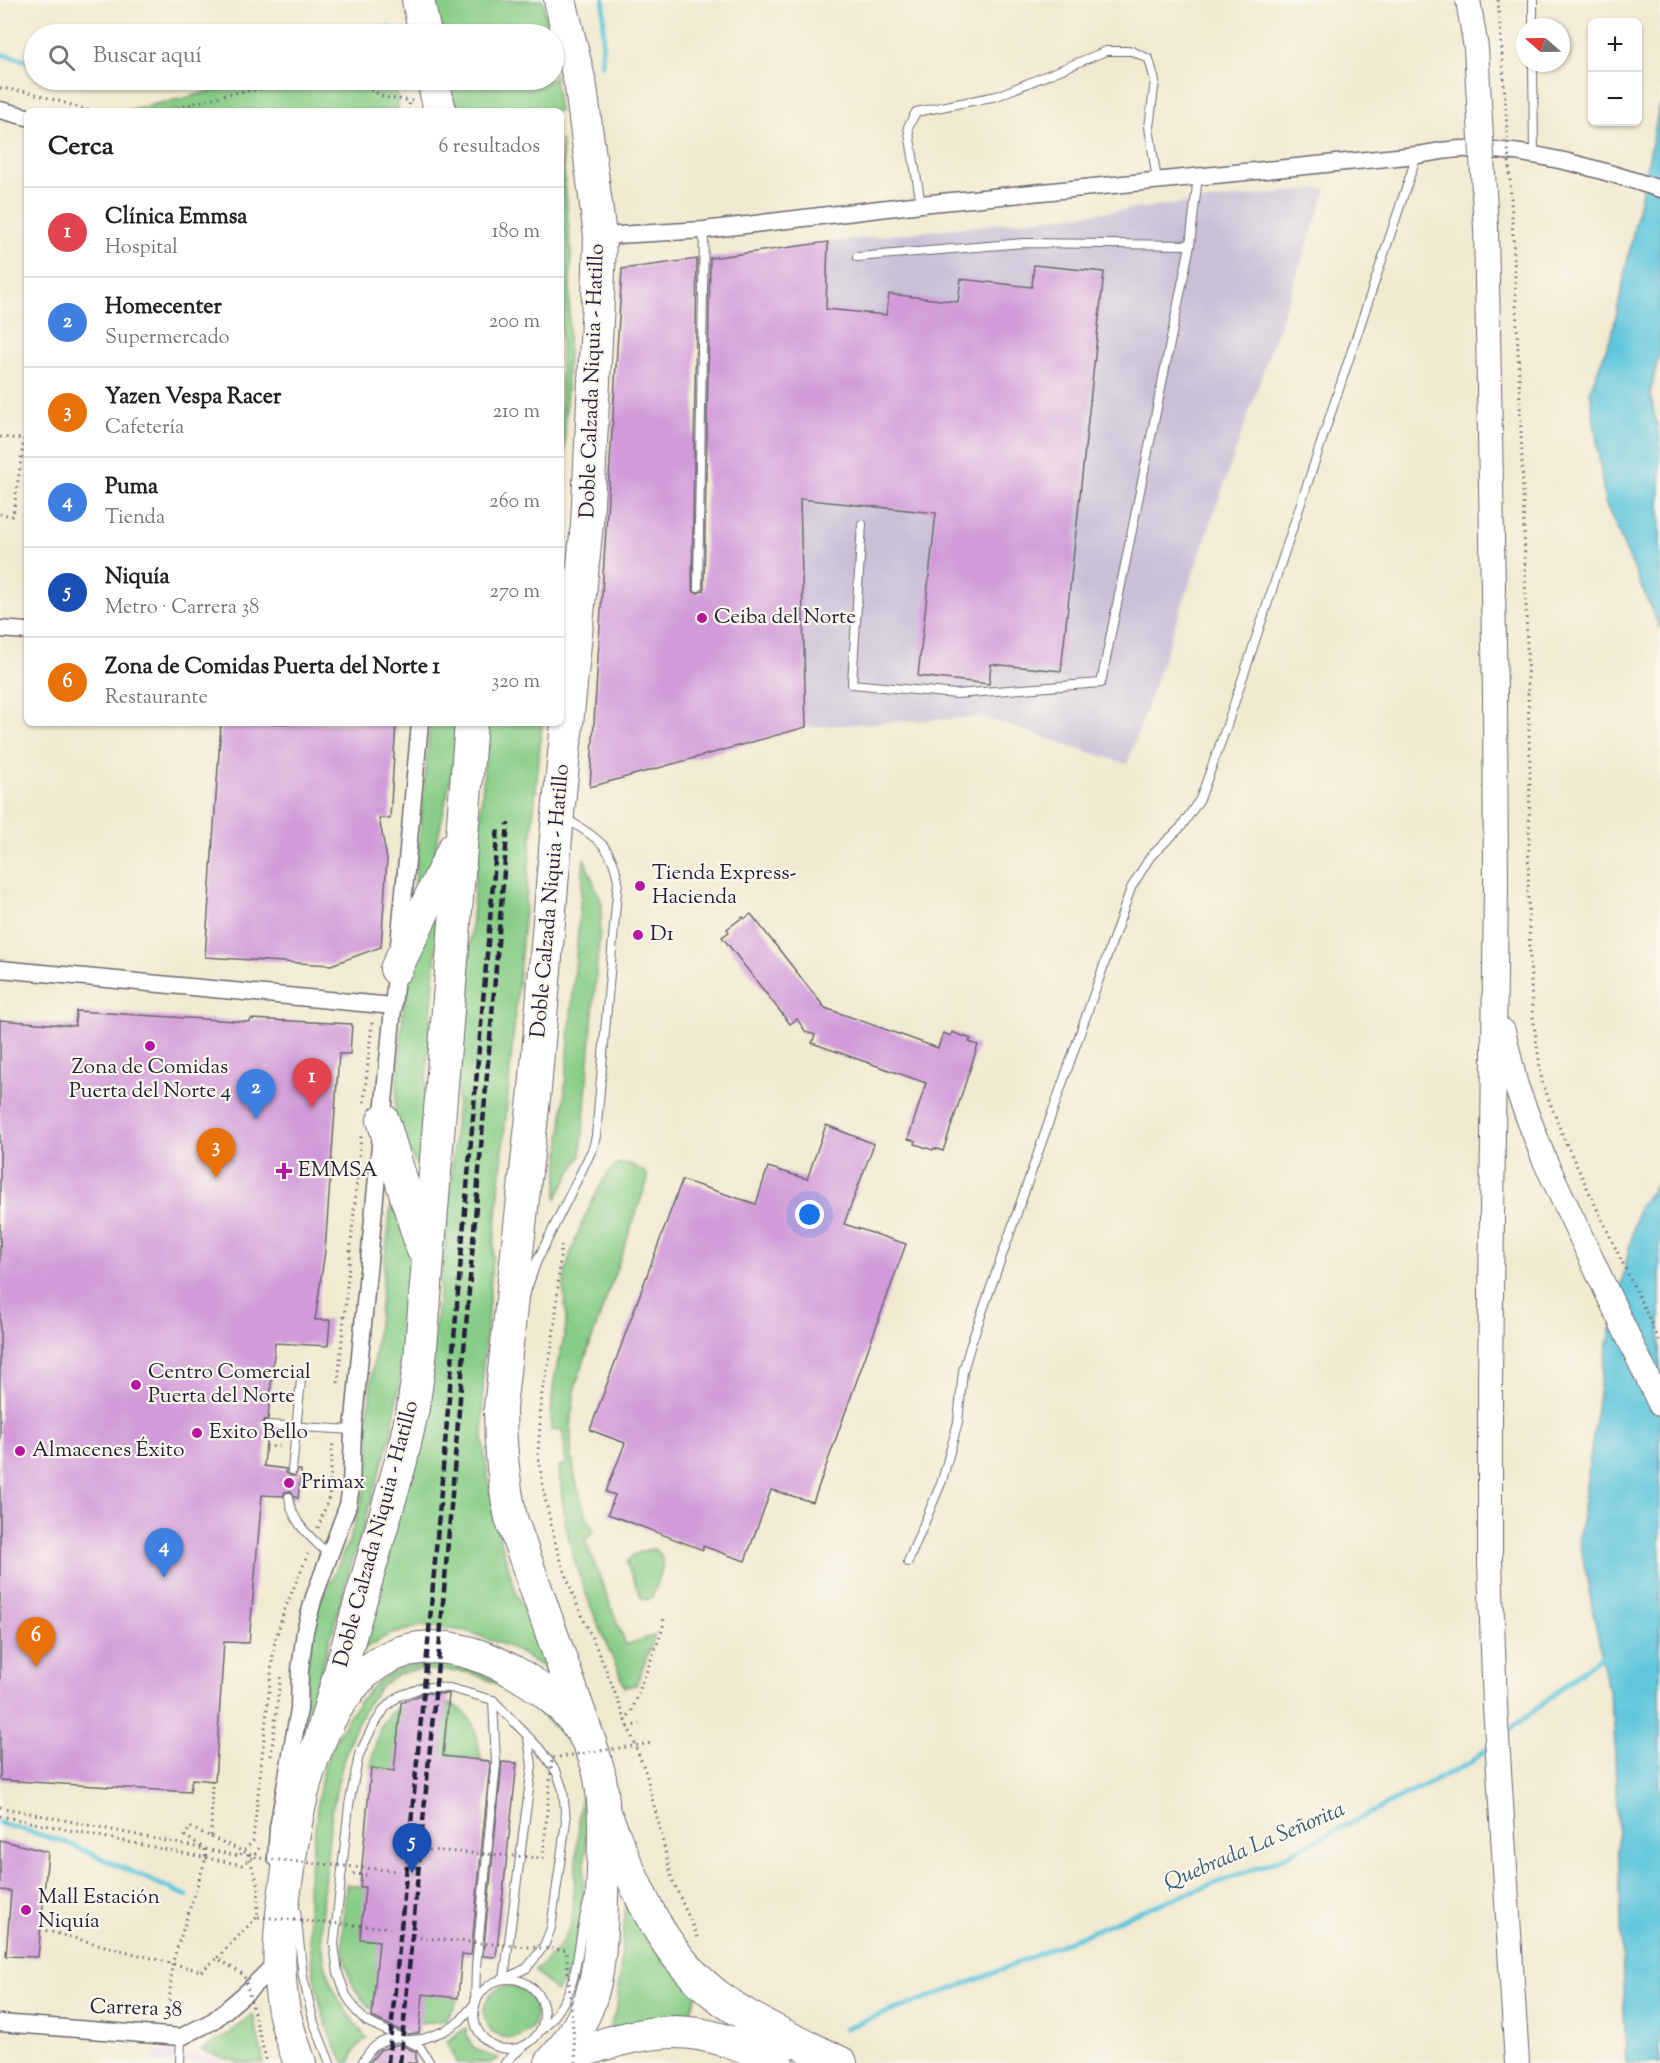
<!DOCTYPE html>
<html lang="es">
<head>
<meta charset="utf-8">
<style>
  body { margin:0; font-family:"Sorts Mill Goudy",serif; background:#f6f6f6; color:#202124 }
  .controls { position:absolute; right:18px; top:18px; display:grid; overflow:hidden; border-radius:9px; box-shadow:0 2px 4px #0004 }
  .controls button { width:54px; height:54px; display:grid; place-items:center; padding:0; border:0; border-bottom:2px solid #e0e0e0; background:#fff; color:#202124; font:30px sans-serif }
  .compass { position:absolute; left:1516px; top:18px; width:54px; height:54px; border-radius:50%; background:#fff; box-shadow:0 2px 4px #0004; rotate:290deg }
  .you { position:absolute; left:810px; top:1215px; width:21px; height:21px; margin:-15px; border:4px solid #fff; border-radius:50%; background:#1a73e8; box-shadow:0 0 0 9px #1a73e833 }
  .badge { display:grid; place-items:center; width:39px; height:39px; border-radius:50%; background:#0f766e; color:#fff; font-size:20px; font-weight:700 }
  .pin { position:absolute; translate:-50% -50px; filter:drop-shadow(0 2px 3px #0008) }
  .pin::after { content:''; position:absolute; top:32px; width:21px; height:18px; background:inherit; clip-path:polygon(0 0,100% 0,50% 100%) }
  .list { margin:0; padding:0; list-style:none }
  h2 { display:flex; justify-content:space-between; align-items:center; height:78px; margin:0; padding:0 24px; font-size:26px }
  h2 small { font-size:20px; font-weight:400; color:#757577 }
  .list li { display:grid; grid-template-columns:39px 1fr auto; gap:18px; align-items:center; box-sizing:border-box; height:90px; padding:0 24px; border-top:2px solid #e0e0e0 }
  .list b { display:block; font-size:22px; white-space:nowrap }
  .list p { margin:0; font-size:20px; white-space:nowrap; color:#757577 }
  .list em { font-size:20px; font-style:normal; color:#757577 }
  .icon { flex:none; width:33px; height:33px; fill:none; stroke:currentColor; stroke-width:2; stroke-linecap:round; stroke-linejoin:round }
  .map { position:relative; flex:none; width:1660px; height:2063px; overflow:hidden }
  .search { position:absolute; background:#fff; box-shadow:0 2px 4px #0004; left:24px; top:24px; width:540px; height:66px; display:flex; align-items:center; gap:15px; box-sizing:border-box; padding:0 21px; border-radius:33px; color:#757577; font-size:22px }
  .panel { position:absolute; background:#fff; box-shadow:0 2px 4px #0004; left:24px; top:108px; width:540px; height:618px; border-radius:9px }
  .map>svg:first-child { display:block }
  .built { fill:#e8d2ee }
  .industrial { fill:#c9bfd7 }
  .green { fill:#88cd87; stroke:#557861; stroke-width:1.5 }
  .water { fill:#5fc6dc; stroke:#40748c; stroke-width:1.5 }
  .lines { fill:none; stroke-linecap:round; stroke-linejoin:round }
  .stream { stroke:#5fc6dc; stroke-width:5 }
  .building { fill:#d19bd9 }
  .lane-casing { stroke:#6a686f; stroke-width:10 }
  .street-casing { stroke:#6a686f; stroke-width:19 }
  .secondary-casing { stroke:#6a686f; stroke-width:26 }
  .highway-casing { stroke:#6a686f; stroke-width:34 }
  .path { stroke:#6a686f; stroke-width:3; stroke-dasharray:1.5 4.5; stroke-linecap:butt }
  .lane { stroke:#fff; stroke-width:8 }
  .street { stroke:#fff; stroke-width:16 }
  .secondary { stroke:#fff; stroke-width:24 }
  .highway { stroke:#fff; stroke-width:32 }
  .rail { stroke:#22223b; stroke-width:4.5; stroke-dasharray:9 4.5; stroke-linecap:butt }
  .secondary-bridge-casing { stroke:#6a686f; stroke-width:26; stroke-linecap:butt }
  .path-bridge { stroke:#6a686f; stroke-width:3; stroke-dasharray:1.5 4.5; stroke-linecap:butt }
  .secondary-bridge { stroke:#fff; stroke-width:24 }
  .poi-dot { fill:#b5179e; stroke:#fbf7ec; stroke-width:2 }
  .labels { text-anchor:middle; dominant-baseline:central; stroke-width:4.5; stroke-linejoin:round; paint-order:stroke }
  .street-label { font-size:21px; fill:#22223b; stroke:#fbf7ec }
  .poi-label { font-size:21px; fill:#22223b; stroke:#fbf7ec; text-anchor:start }
  .water-label { font-size:22px; font-style:italic; fill:#375b73; stroke:#fbf7ec }
</style>
</head>
<body>
<div class="map">
<svg width="1660" height="2063" viewBox="0 0 1660 2063">
  <rect width="100%" height="100%" fill="#fbf7ec"/>
  <filter id="ink" filterUnits="userSpaceOnUse"><feTurbulence type="fractalNoise" baseFrequency=".0167" numOctaves="2"/><feDisplacementMap in="SourceGraphic" scale="12" xChannelSelector="R" yChannelSelector="G"/><feConvolveMatrix kernelMatrix="1 2 1 2 8 2 1 2 1" color-interpolation-filters="sRGB"/></filter>
  <filter id="wash" filterUnits="userSpaceOnUse"><feTurbulence type="fractalNoise" baseFrequency=".008" numOctaves="4" result="noise"/><feDisplacementMap in="SourceGraphic" scale="24" xChannelSelector="R" yChannelSelector="G"/><feGaussianBlur stdDeviation="1.35" result="paint"/><feColorMatrix in="noise" values="0 0 0 0 0 0 0 0 0 0 0 0 0 0 0 0 0 1.4 0 .05"/><feComposite in="paint" operator="in"/></filter>
  <g filter="url(#wash)">
    <rect width="100%" height="100%" fill="#f1ead0"/>
    <polygon class="built" points="154,2050 210,2058 224,2063 153,2063"/>
    <polygon class="industrial" points="1327,188 1127,764 980,717 806,727 800,509 800,294 827,294 828,242"/>
    <g class="green">
      <polygon points="433,0 543,0 548,34 440,34"/>
      <polygon points="554,72 559,111 455,111 449,80 554,80"/>
      <polygon points="250,80 396,80 398,111 124,111 193,96"/>
      <polygon points="561,139 571,255 564,472 561,509"/>
      <polygon points="430,723 458,723 456,753 434,856 413,902"/>
      <polygon points="488,723 542,723 483,1365 483,1441 494,1518 516,1593 551,1672 512,1648 467,1631 422,1626 388,1635 358,1652 425,1411 446,1235"/>
      <polygon points="584,858 602,904 581,1155 556,1199"/>
      <polygon points="440,902 419,1170 394,1121 407,965"/>
      <path d="M620,1163C630,1163 640,1168 647,1175V1182L576,1384C566,1441 570,1480 594,1532L585,1540L626,1645L655,1635L636,1685L625,1687C605,1639 581,1590 569,1540C563,1515 561,1490 559,1466L566,1465L563,1431L551,1430C551,1409 552,1390 556,1370C559,1355 565,1340 566,1324C567,1311 563,1296 564,1283C565,1259 599,1173 620,1163Z"/>
      <polygon points="394,1178 411,1228 408,1315 397,1400 390,1439 344,1589 303,1736 306,1683 315,1609 331,1581 350,1538 363,1496 370,1451 368,1413"/>
      <path d="M653,1549C672,1557 657,1583 652,1597L647,1600L642,1599L627,1564C629,1554 644,1550 653,1549Z"/>
      <path d="M435,1664L459,1665L482,1673L538,1702L571,1732L590,1791L581,1919L574,1964L556,1992L535,1971C552,1956 565,1943 572,1921L581,1794C582,1782 582,1770 578,1759C571,1739 542,1715 525,1703C509,1691 486,1676 465,1672C458,1671 450,1671 442,1671C431,1670 417,1669 406,1672C349,1688 331,1805 327,1855C323,1888 318,1931 325,1963C331,1992 348,2017 367,2038C357,2044 353,2052 350,2063H345C314,2016 309,1951 308,1896C308,1875 312,1853 315,1832C317,1809 319,1782 327,1760C341,1725 363,1685 399,1669C410,1665 424,1665 435,1664Z"/>
      <path d="M427,1703C435,1704 448,1703 455,1706C476,1716 478,1740 481,1760L469,1759L458,1998L455,2006L445,2020C399,2029 359,2016 347,1968C346,1960 343,1952 343,1945C342,1925 345,1904 346,1884L372,1888L383,1770L371,1768C374,1746 380,1709 407,1704C413,1703 421,1703 427,1703Z"/>
      <polygon points="628,1880 698,1992 688,2017 609,2029 617,2007"/>
      <circle cx="510" cy="2012" r="26"/>
      <polygon points="253,2015 264,2063 239,2063 201,2050 227,2035"/>
      <path d="M466,2028C467,2049 481,2053 499,2058L492,2063H456L454,2055L446,2042Z"/>
    </g>
    <g class="water">
      <polygon points="1660,104 1660,349 1650,394 1660,440 1660,629 1605,502 1590,390 1613,331"/>
      <polygon points="1660,1180 1660,2063 1626,2063 1614,1723 1579,1537 1602,1372 1638,1208"/>
    </g>
    <g class="lines">
      <g class="stream">
        <polyline points="277,34 390,28"/>
        <polyline points="0,54 34,62"/>
        <polyline points="602,65 604,0"/>
        <polyline points="1505,1734 1607,1651"/>
        <polyline points="0,1823 62,1841 187,1896"/>
        <polyline points="845,2028 984,1977 1140,1911 1273,1862 1471,1762 1490,1746"/>
      </g>
    </g>
    <g id="blocks">
      <g class="building">
        <polygon points="828,242 826,309 886,315 889,294 958,302 961,279 1032,287 1034,265 1104,272 1061,671 991,664 989,684 918,676 936,513 800,499 806,727 590,787 622,269 697,259 692,587 694,592 698,593 703,591 704,587 710,258"/>
        <polygon points="221,723 396,723 390,819 379,818 387,859 381,947 331,965 205,957"/>
        <polygon points="751,914 825,1008 938,1048 943,1033 951,1036 952,1032 971,1039 969,1042 978,1045 943,1151 934,1148 933,1150 915,1144 916,1141 908,1139 926,1083 812,1043 815,1035 806,1032 797,1019 790,1024 722,937 729,932 727,929 743,917 744,919"/>
        <polygon points="76,1011 250,1022 251,1019 352,1024 350,1054 339,1054 325,1251 315,1320 330,1320 328,1346 275,1343 268,1419 265,1420 262,1424 263,1428 267,1431 264,1466 286,1469 286,1473 291,1476 295,1476 298,1470 301,1470 298,1498 296,1498 291,1491 285,1492 283,1496 262,1495 249,1643 224,1642 215,1781 192,1779 190,1792 0,1780 0,1020 75,1026"/>
        <polygon points="826,1125 874,1144 844,1224 906,1244 813,1502 771,1490 745,1561 703,1546 703,1550 608,1514 615,1495 606,1492 625,1443 590,1430 682,1180 756,1204 768,1167 807,1179"/>
        <polygon points="425,1693 449,1694 443,1756 489,1761 490,1764 471,1955 462,1954 458,1998 423,1994 419,2033 408,2034 372,2017 379,1941 360,1939 365,1887 360,1887 371,1768 394,1771 401,1703"/>
        <polygon points="502,1762 517,1763 496,1957 483,1956"/>
        <polygon points="0,1840 48,1852 38,1957 6,1956 11,1891 0,1890"/>
        <polygon points="399,2044 416,2052 416,2063 369,2063 380,2050"/>
      </g>
    </g>
  </g>
  <g filter="url(#ink)">
    <use href="#blocks" fill-opacity="0" stroke="#6a686f" stroke-width="1.5"/>
    <g class="lines">
      <defs>
        <g id="lane">
          <polyline points="1533,0 1533,27"/>
          <polyline points="1533,63 1534,153"/>
          <polyline points="921,204 908,127 916,112 997,96 1106,51 1132,51 1149,59 1155,81 1149,127 1157,181"/>
          <polyline points="857,257 1024,243 1190,245"/>
          <polyline points="862,524 852,684 956,694 1101,683 1190,245 1198,176"/>
          <polyline points="698,587 704,230"/>
          <path d="M526,1292L536,1263L593,1148L596,1136L618,881C612,843 594,837 564,817"/>
          <polyline points="268,1425 353,1430"/>
          <polyline points="292,1470 301,1380"/>
          <path d="M289,1497C292,1524 311,1537 329,1555"/>
          <polyline points="908,1562 942,1481 958,1422 963,1371 971,1344 1131,888 1150,857 1181,827 1200,799 1226,728 1417,155"/>
          <polyline points="296,1911 303,1977 314,2023 330,2063"/>
          <polyline points="504,1979 532,1766 528,1738"/>
          <circle cx="509" cy="2014" r="35"/>
          <path d="M542,2030C585,1988 573,1951 589,1899"/>
          <polyline points="410,2040 423,2039 444,2031 460,2021 475,2003 476,1966 496,1764 493,1700"/>
          <polyline points="180,2063 181,2037"/>
          <path d="M362,2063C370,2047 380,2040 398,2038"/>
          <polyline points="430,2063 420,2047 366,2021 357,2012 346,1995 338,1973 334,1944 349,1805 359,1755 371,1730 385,1708 399,1696 424,1687 450,1688 493,1700 540,1749 557,1773 563,1790 566,1821 551,1928 544,1946 527,1968 504,1979"/>
          <polyline points="505,2063 522,2047"/>
        </g>
        <g id="street">
          <polyline points="0,110 27,117"/>
          <path d="M600,236L704,230L921,204L1417,155C1432,153 1448,149 1463,149C1531,148 1596,168 1660,189"/>
          <polyline points="0,629 27,631"/>
          <polyline points="0,969 393,1006"/>
          <polyline points="276,1858 278,1828 299,1709 300,1670 305,1631 314,1597 348,1505 351,1487 353,1430 420,723"/>
          <polyline points="0,2023 181,2037 213,2021 248,1991 279,1960"/>
        </g>
        <g id="secondary">
          <polyline points="1495,694 1496,888 1490,1380 1490,1562 1495,1706 1517,2063"/>
          <polyline points="1503,1031 1516,1086 1544,1159 1660,1404"/>
        </g>
        <g id="highway">
          <polyline points="418,0 425,34"/>
          <path d="M560,0L581,87L600,236L598,300L587,524L558,814L535,1089L500,1408C500,1446 503,1481 511,1518L594,1754"/>
          <polyline points="433,80 440,111"/>
          <polyline points="396,969 454,848"/>
          <polyline points="383,1120 422,1248"/>
          <polyline points="322,1734 401,1461 413,1408 420,1360 471,723"/>
          <path d="M608,1820C631,1877 656,1941 702,1983C741,2019 794,2039 841,2063"/>
          <path d="M553,2061C592,2048 634,2032 675,2032C711,2032 746,2047 777,2063"/>
          <path d="M300,2063C293,2044 286,2025 283,2005C273,1949 286,1879 296,1823C318,1704 381,1596 516,1673C549,1692 581,1719 594,1756C609,1795 603,1856 602,1898C601,1931 601,1971 589,2003C581,2026 566,2045 551,2063"/>
        </g>
      </defs>
      <use href="#lane" class="lane-casing"/>
      <use href="#street" class="street-casing"/>
      <use href="#secondary" class="secondary-casing"/>
      <use href="#highway" class="highway-casing"/>
      <g class="path">
        <polyline points="0,88 29,92 91,111"/>
        <polyline points="166,111 227,94 320,80 360,84 384,97 412,101"/>
        <polyline points="408,111 410,101"/>
        <polyline points="0,437 24,439 13,516 0,514"/>
        <polyline points="1528,693 1530,771 1528,897 1532,1009 1542,1082 1564,1139 1660,1342"/>
        <polyline points="364,1102 372,1022"/>
        <polyline points="561,1245 556,1314 551,1352 542,1393 538,1453 545,1498 556,1546 575,1600 605,1667 646,1773 672,1879 698,1938"/>
        <polyline points="338,1383 361,1136"/>
        <polyline points="266,1446 281,1447"/>
        <polyline points="318,1528 329,1497 333,1441"/>
        <polyline points="625,1721 632,1710 663,1628 664,1615"/>
        <polyline points="628,1727 640,1724"/>
        <polyline points="271,1756 281,1673"/>
        <polyline points="0,1807 239,1856 253,1841 274,1645 284,1611 308,1554"/>
        <polyline points="0,1816 242,1865 253,1857 259,1848"/>
        <polyline points="353,1874 366,1875"/>
        <polyline points="40,1929 201,1971"/>
        <polyline points="168,2019 172,1964 206,1858 204,1848 185,1836 190,1827 211,1837 212,1781"/>
      </g>
      <use href="#lane" class="lane"/>
      <use href="#street" class="street"/>
      <use href="#secondary" class="secondary"/>
      <use href="#highway" class="highway"/>
      <g class="rail">
        <polyline points="388,2063 425,1678 498,826"/>
        <polyline points="400,2063 437,1674 508,823"/>
      </g>
      <defs>
        <polyline id="secondary-bridge" points="1468,0 1476,48 1486,228 1495,694"/>
      </defs>
      <use href="#secondary-bridge" class="secondary-bridge-casing"/>
      <g class="path-bridge">
        <path d="M1498,0C1516,231 1523,462 1528,693"/>
        <polyline points="211,1837 258,1858 396,1871"/>
        <polyline points="429,1850 543,1858 552,1758 653,1743"/>
        <polyline points="248,1854 259,1887 257,1917 217,1958 244,1975 267,2063"/>
        <polyline points="258,1917 390,1928"/>
        <polyline points="420,1938 566,1950 576,2063"/>
        <polyline points="201,1971 218,1958"/>
      </g>
      <use href="#secondary-bridge" class="secondary-bridge"/>
    </g>
  </g>
  <g class="poi-dot">
    <circle cx="702" cy="618" r="6"/>
    <circle cx="640" cy="886" r="6"/>
    <circle cx="638" cy="935" r="6"/>
    <circle cx="150" cy="1046" r="6"/>
    <path d="M281 1162h6v6h6v6h-6v6h-6v-6h-6v-6h6z"/>
    <circle cx="136" cy="1385" r="6"/>
    <circle cx="197" cy="1433" r="6"/>
    <circle cx="20" cy="1451" r="6"/>
    <circle cx="289" cy="1483" r="6"/>
    <circle cx="26" cy="1910" r="6"/>
  </g>
  <g class="labels">
    <g class="street-label">
      <text transform="translate(593 381) rotate(-88)">Doble Calzada Niquia - Hatillo</text>
      <text transform="translate(551 901) rotate(-85)">Doble Calzada Niquia - Hatillo</text>
      <text transform="translate(377 1534) rotate(-75)">Doble Calzada Niquia - Hatillo</text>
      <text transform="translate(136 2009) rotate(2)">Carrera 38</text>
    </g>
    <g class="poi-label">
      <text x="714" y="618">Ceiba del Norte</text>
      <text x="652" y="874">Tienda Express-<tspan x="652" dy="24">Hacienda</tspan></text>
      <text x="650" y="935">D1</text>
      <text x="150" y="1068" text-anchor="middle">Zona de Comidas<tspan x="150" dy="24">Puerta del Norte 4</tspan></text>
      <text x="298" y="1171">EMMSA</text>
      <text x="148" y="1373">Centro Comercial<tspan x="148" dy="24">Puerta del Norte</tspan></text>
      <text x="209" y="1433">Exito Bello</text>
      <text x="32" y="1451">Almacenes Éxito</text>
      <text x="301" y="1483">Primax</text>
      <text x="38" y="1898">Mall Estación<tspan x="38" dy="24">Niquía</tspan></text>
    </g>
    <g class="water-label">
      <text transform="translate(1255 1847) rotate(-23)">Quebrada La Señorita</text>
    </g>
  </g>
</svg>
<div class="controls">
<button>+</button>
<button>−</button>
</div>
<svg class="compass" viewBox="-18 -18 36 36"><path d="M0-13l5 13h-10z" fill="#e53935"/><path d="M0 13l5-13h-10z" fill="#757577"/></svg>
<div class="you"></div>
<div class="pin badge" style="left:312px;top:1108px;background:#e0444e">1</div>
<div class="pin badge" style="left:256px;top:1119px;background:#3f7fe0">2</div>
<div class="pin badge" style="left:216px;top:1178px;background:#e8710a">3</div>
<div class="pin badge" style="left:164px;top:1578px;background:#3f7fe0">4</div>
<div class="pin badge" style="left:412px;top:1873px;background:#1a4fb4">5</div>
<div class="pin badge" style="left:36px;top:1667px;background:#e8710a">6</div>
<div class="search"><svg class="icon" aria-label="search" viewBox="0 0 24 24"><circle cx="10" cy="10" r="6"/><path d="M15 15l6 6"/></svg>Buscar aquí</div>
<section class="panel">
<h2>Cerca<small>6 resultados</small></h2>
<ul class="list">
<li><span class="badge" style="background:#e0444e">1</span><div><b>Clínica Emmsa</b><p>Hospital</p></div><em>180 m</em></li>
<li><span class="badge" style="background:#3f7fe0">2</span><div><b>Homecenter</b><p>Supermercado</p></div><em>200 m</em></li>
<li><span class="badge" style="background:#e8710a">3</span><div><b>Yazen Vespa Racer</b><p>Cafetería</p></div><em>210 m</em></li>
<li><span class="badge" style="background:#3f7fe0">4</span><div><b>Puma</b><p>Tienda</p></div><em>260 m</em></li>
<li><span class="badge" style="background:#1a4fb4">5</span><div><b>Niquía</b><p>Metro · Carrera 38</p></div><em>270 m</em></li>
<li><span class="badge" style="background:#e8710a">6</span><div><b>Zona de Comidas Puerta del Norte 1</b><p>Restaurante</p></div><em>320 m</em></li>
</ul>
</section>
</div>
</body>
</html>
